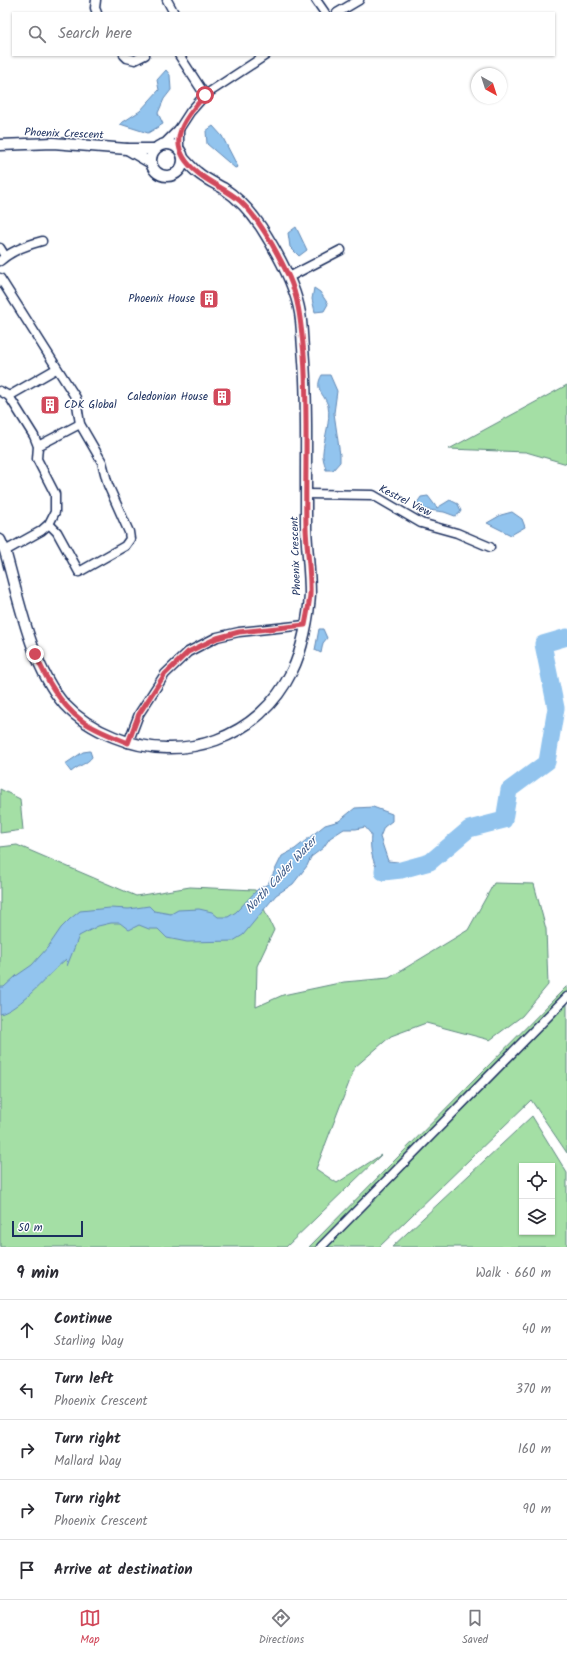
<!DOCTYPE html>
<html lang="en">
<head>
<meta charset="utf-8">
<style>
  body { margin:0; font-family:Kalam,sans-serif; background:#f7f7f7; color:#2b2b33 }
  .controls { position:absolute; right:12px; bottom:12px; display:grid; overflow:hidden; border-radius:0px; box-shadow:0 1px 3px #0004 }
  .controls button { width:36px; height:36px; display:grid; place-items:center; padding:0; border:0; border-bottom:1px solid #e1e1e2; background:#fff; color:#2b2b33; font:20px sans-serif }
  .compass { position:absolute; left:471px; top:68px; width:36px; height:36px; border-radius:50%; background:#fff; box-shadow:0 1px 3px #0004; rotate:141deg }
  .scale { position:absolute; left:12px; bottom:10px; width:71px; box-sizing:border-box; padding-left:4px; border:2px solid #1b2f5e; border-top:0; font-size:11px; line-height:14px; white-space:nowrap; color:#1b2f5e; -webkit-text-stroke:3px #fff; paint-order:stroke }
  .stop { position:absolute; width:12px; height:12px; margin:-9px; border:3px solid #d1495b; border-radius:50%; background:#fff }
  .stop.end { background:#d1495b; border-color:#fff; box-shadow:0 1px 4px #0008 }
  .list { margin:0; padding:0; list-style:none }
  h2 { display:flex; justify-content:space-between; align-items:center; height:52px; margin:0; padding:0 16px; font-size:17px }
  h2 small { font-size:13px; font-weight:400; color:#7c7c81 }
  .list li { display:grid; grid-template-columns:26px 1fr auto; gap:12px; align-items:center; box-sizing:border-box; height:60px; padding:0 16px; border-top:1px solid #e1e1e2 }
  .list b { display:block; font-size:15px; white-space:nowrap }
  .list p { margin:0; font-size:13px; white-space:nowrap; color:#7c7c81 }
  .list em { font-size:13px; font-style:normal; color:#7c7c81 }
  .icon { flex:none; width:22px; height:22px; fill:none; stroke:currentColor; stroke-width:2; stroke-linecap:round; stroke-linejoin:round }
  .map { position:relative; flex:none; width:567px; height:1247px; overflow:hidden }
  .search { position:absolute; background:#fff; box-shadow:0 1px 3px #0004; left:12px; right:12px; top:12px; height:44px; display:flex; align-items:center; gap:10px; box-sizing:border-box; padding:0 14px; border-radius:0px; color:#7c7c81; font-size:15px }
  .sheet { height:352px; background:#fff }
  nav { display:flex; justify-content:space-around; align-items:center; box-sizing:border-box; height:56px; border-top:1px solid #e1e1e2; background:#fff; font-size:11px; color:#7c7c81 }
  nav a { display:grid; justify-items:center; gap:2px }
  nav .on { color:#d1495b }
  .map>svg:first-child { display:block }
  .green { fill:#a4dfa5; stroke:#608782; fill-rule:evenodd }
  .water { fill:#92c4ee; stroke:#6288b4 }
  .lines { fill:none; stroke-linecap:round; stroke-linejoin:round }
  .river { stroke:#92c4ee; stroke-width:17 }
  .minor-casing { stroke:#1b2f5e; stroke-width:11 }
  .tertiary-casing { stroke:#1b2f5e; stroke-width:13 }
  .minor { stroke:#fff; stroke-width:8 }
  .tertiary { stroke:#fff; stroke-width:10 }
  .route { stroke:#d1495b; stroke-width:5 }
  .labels { text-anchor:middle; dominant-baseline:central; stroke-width:3; stroke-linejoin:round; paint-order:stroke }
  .street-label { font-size:11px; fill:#1b2f5e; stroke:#fff }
  .poi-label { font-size:11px; fill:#1b2f5e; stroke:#fff; text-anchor:end }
  .water-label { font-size:12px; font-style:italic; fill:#3f5c89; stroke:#fff }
</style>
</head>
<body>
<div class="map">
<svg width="567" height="1247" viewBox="0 0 567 1247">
  <rect width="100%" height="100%" fill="#fff"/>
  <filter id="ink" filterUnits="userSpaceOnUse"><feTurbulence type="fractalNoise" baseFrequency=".025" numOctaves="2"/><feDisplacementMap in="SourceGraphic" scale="8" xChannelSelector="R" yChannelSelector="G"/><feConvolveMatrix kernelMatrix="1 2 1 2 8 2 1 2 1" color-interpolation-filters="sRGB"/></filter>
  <g filter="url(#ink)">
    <g class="green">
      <polygon points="567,385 567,464 526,452 449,449"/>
      <polygon points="0,789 20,799 23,830 0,833"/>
      <polygon points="17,845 136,896 190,887 255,890 274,930 257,966 256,1007 283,995 344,982 389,978 468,930 494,883 534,884 546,929 548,985 522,1016 490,1040 426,1023 391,1036 355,1067 316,1169 337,1183 381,1155 286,1247 0,1247 0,847"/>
      <polygon points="567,986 567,1153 531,1100 379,1247 309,1247"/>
      <path d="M532,1116L567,1173V1247H392ZM522,1166H552V1232H522Z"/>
    </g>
    <g class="water">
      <polygon points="166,70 170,75 171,90 164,99 158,113 163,124 148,133 120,124 140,111 159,90 157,80"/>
      <polygon points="213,126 222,136 238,167 235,168 207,144 206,131"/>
      <polygon points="296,227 307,250 299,256 290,247 288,233"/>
      <polygon points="314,288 320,292 328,304 324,311 315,312 312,299"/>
      <path d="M322,375H330L337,391L334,413L340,455V462L333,470H326C325,464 322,458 323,452C324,437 331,421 328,406C325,394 313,390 322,375Z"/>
      <polygon points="428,496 437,508 450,500 458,504 461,511 459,514 455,516 444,512 421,509 417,503 421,497"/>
      <polygon points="512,512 522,519 525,527 511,535 487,523 501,515"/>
      <polygon points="319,629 323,629 327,638 323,643 321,653 315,650"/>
      <path d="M90,751L92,757C87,764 79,765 71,772L65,764L83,752Z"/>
      <path d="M373,807L392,814V821L384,827L380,837L388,861L398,862L405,873L400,877L382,880C374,864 369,853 371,834L365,827L356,829H344L330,838L323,848L311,857L307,866L293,884L276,895L243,935L233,941L187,942L167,938L158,929H149L139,925L129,930L120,923H111L98,926L79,936L67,966L66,959C50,973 19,1010 0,1014V987H4L16,976L32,965L48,947L61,928L70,919L80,911L110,908L129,909L149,906L154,911L171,914L178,910L199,909L212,912L218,917H228L236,912L258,889L268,884L282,856L295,849L325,825L339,821L355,808Z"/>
    </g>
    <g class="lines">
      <polyline class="river" points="383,870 383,872 401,870 430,862 469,829 504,820 509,790 547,762 556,708 543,644 567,637"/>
      <defs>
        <g id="minor">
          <polyline points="96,0 95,8 97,13"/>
          <polyline points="167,0 174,13"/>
          <polyline points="316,0 325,13"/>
          <polyline points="337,13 359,0"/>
          <polyline points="124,55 127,58 135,60 145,55"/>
          <polyline points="179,55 205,95"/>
          <polyline points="164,144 179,129 190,112 205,95 266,55"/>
          <polyline points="179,149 179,129"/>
          <polyline points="0,248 5,256"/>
          <path d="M0,261C12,250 27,245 42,241"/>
          <polyline points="289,277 341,250"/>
          <polyline points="0,278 76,398 80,424 102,462 108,485 129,532 130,539 125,546 79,572 57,532 49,524"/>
          <polyline points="0,391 9,396 34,436 38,446 37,459 55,494 55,512 49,524 41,531 5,551"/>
          <polyline points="9,396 56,369"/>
          <polyline points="38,446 80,424"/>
          <polyline points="306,494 373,495 421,523 457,533 490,547"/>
          <polyline points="128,743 139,714 165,674 188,652 217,637 239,632 305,625"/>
          <polyline points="321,1247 567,997"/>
        </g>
        <g id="tertiary">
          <circle cx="167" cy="160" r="16"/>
          <polyline points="0,145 53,143 127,149 155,149"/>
          <polyline points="127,149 151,163"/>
          <path d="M0,540L5,551C19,599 31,666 64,704C78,719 94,729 114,737C182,765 259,739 292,671C302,652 309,615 310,594C310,572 307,550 306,528C306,510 306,492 306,473C306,432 307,390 303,348C302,337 302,325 300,313C295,284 277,252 261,227C251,212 238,198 223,188C214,183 205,179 197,172C192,168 188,163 183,158"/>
        </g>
      </defs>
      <use href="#minor" class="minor-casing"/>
      <use href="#tertiary" class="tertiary-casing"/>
      <use href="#minor" class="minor"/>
      <use href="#tertiary" class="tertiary"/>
    </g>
  </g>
  <g class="lines" filter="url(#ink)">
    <path class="route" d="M35,654C46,678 59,703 81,720C94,730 112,736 128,743L139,714L165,674L188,652L217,638L239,632L305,625C307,615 309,605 310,595C311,573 307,551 306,529C305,470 308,412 304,354C301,327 300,302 289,277C278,254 259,218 240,201C228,190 211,184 198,173C163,145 182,122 205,95"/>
  </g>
  <defs>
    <symbol id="building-square" viewBox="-11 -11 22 22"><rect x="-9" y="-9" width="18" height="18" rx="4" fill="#d1495b" stroke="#fff"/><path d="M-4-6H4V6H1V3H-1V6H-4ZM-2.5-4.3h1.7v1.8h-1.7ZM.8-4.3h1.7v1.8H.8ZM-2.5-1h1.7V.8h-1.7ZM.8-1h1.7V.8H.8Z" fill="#fff"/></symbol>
  </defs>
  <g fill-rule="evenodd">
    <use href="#building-square" x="198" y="288" width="22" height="22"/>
    <use href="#building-square" x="211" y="386" width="22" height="22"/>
    <use href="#building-square" x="39" y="394" width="22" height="22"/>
  </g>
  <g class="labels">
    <g class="street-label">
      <text transform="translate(64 134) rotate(2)">Phoenix Crescent</text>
      <text transform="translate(405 501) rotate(27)">Kestrel View</text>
      <text transform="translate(296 556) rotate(-92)">Phoenix Crescent</text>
    </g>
    <g class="poi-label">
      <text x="195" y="299">Phoenix House</text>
      <text x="208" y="397">Caledonian House</text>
      <text x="64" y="405" text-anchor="start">CDK Global</text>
    </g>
    <g class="water-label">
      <text transform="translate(281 875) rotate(-47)">North Calder Water</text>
    </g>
  </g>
</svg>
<div class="controls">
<button><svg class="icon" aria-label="locate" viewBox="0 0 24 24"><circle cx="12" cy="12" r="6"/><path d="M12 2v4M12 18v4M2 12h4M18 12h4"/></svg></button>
<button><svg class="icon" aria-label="layers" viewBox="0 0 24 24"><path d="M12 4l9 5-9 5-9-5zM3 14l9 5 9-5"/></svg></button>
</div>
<svg class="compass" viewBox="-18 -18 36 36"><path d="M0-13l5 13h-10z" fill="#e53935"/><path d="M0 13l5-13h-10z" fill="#7c7c81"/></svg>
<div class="scale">50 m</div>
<div class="stop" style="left:205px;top:95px"></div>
<div class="stop end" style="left:35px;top:654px"></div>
<div class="search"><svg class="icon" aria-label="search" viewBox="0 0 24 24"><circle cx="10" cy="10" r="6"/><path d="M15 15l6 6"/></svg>Search here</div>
</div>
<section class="sheet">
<h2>9 min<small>Walk · 660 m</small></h2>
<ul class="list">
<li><svg class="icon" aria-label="ahead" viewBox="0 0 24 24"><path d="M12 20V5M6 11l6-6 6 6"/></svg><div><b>Continue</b><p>Starling Way</p></div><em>40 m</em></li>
<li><svg class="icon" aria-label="left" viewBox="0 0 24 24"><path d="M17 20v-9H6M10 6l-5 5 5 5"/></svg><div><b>Turn left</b><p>Phoenix Crescent</p></div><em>370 m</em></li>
<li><svg class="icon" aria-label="right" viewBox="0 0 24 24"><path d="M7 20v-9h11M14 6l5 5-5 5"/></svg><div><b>Turn right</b><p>Mallard Way</p></div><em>160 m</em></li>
<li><svg class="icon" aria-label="right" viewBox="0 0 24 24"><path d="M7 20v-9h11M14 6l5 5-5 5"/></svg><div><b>Turn right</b><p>Phoenix Crescent</p></div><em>90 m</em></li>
<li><svg class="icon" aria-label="arrive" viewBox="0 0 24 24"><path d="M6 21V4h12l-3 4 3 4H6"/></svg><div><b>Arrive at destination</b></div></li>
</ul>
</section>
<nav>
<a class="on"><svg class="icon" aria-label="map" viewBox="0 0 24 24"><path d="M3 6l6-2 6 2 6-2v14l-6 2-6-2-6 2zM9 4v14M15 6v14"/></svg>Map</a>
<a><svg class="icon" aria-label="directions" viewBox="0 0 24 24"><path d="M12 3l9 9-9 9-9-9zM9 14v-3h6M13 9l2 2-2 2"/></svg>Directions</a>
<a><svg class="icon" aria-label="saved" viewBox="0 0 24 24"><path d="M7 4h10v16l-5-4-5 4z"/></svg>Saved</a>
</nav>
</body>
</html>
